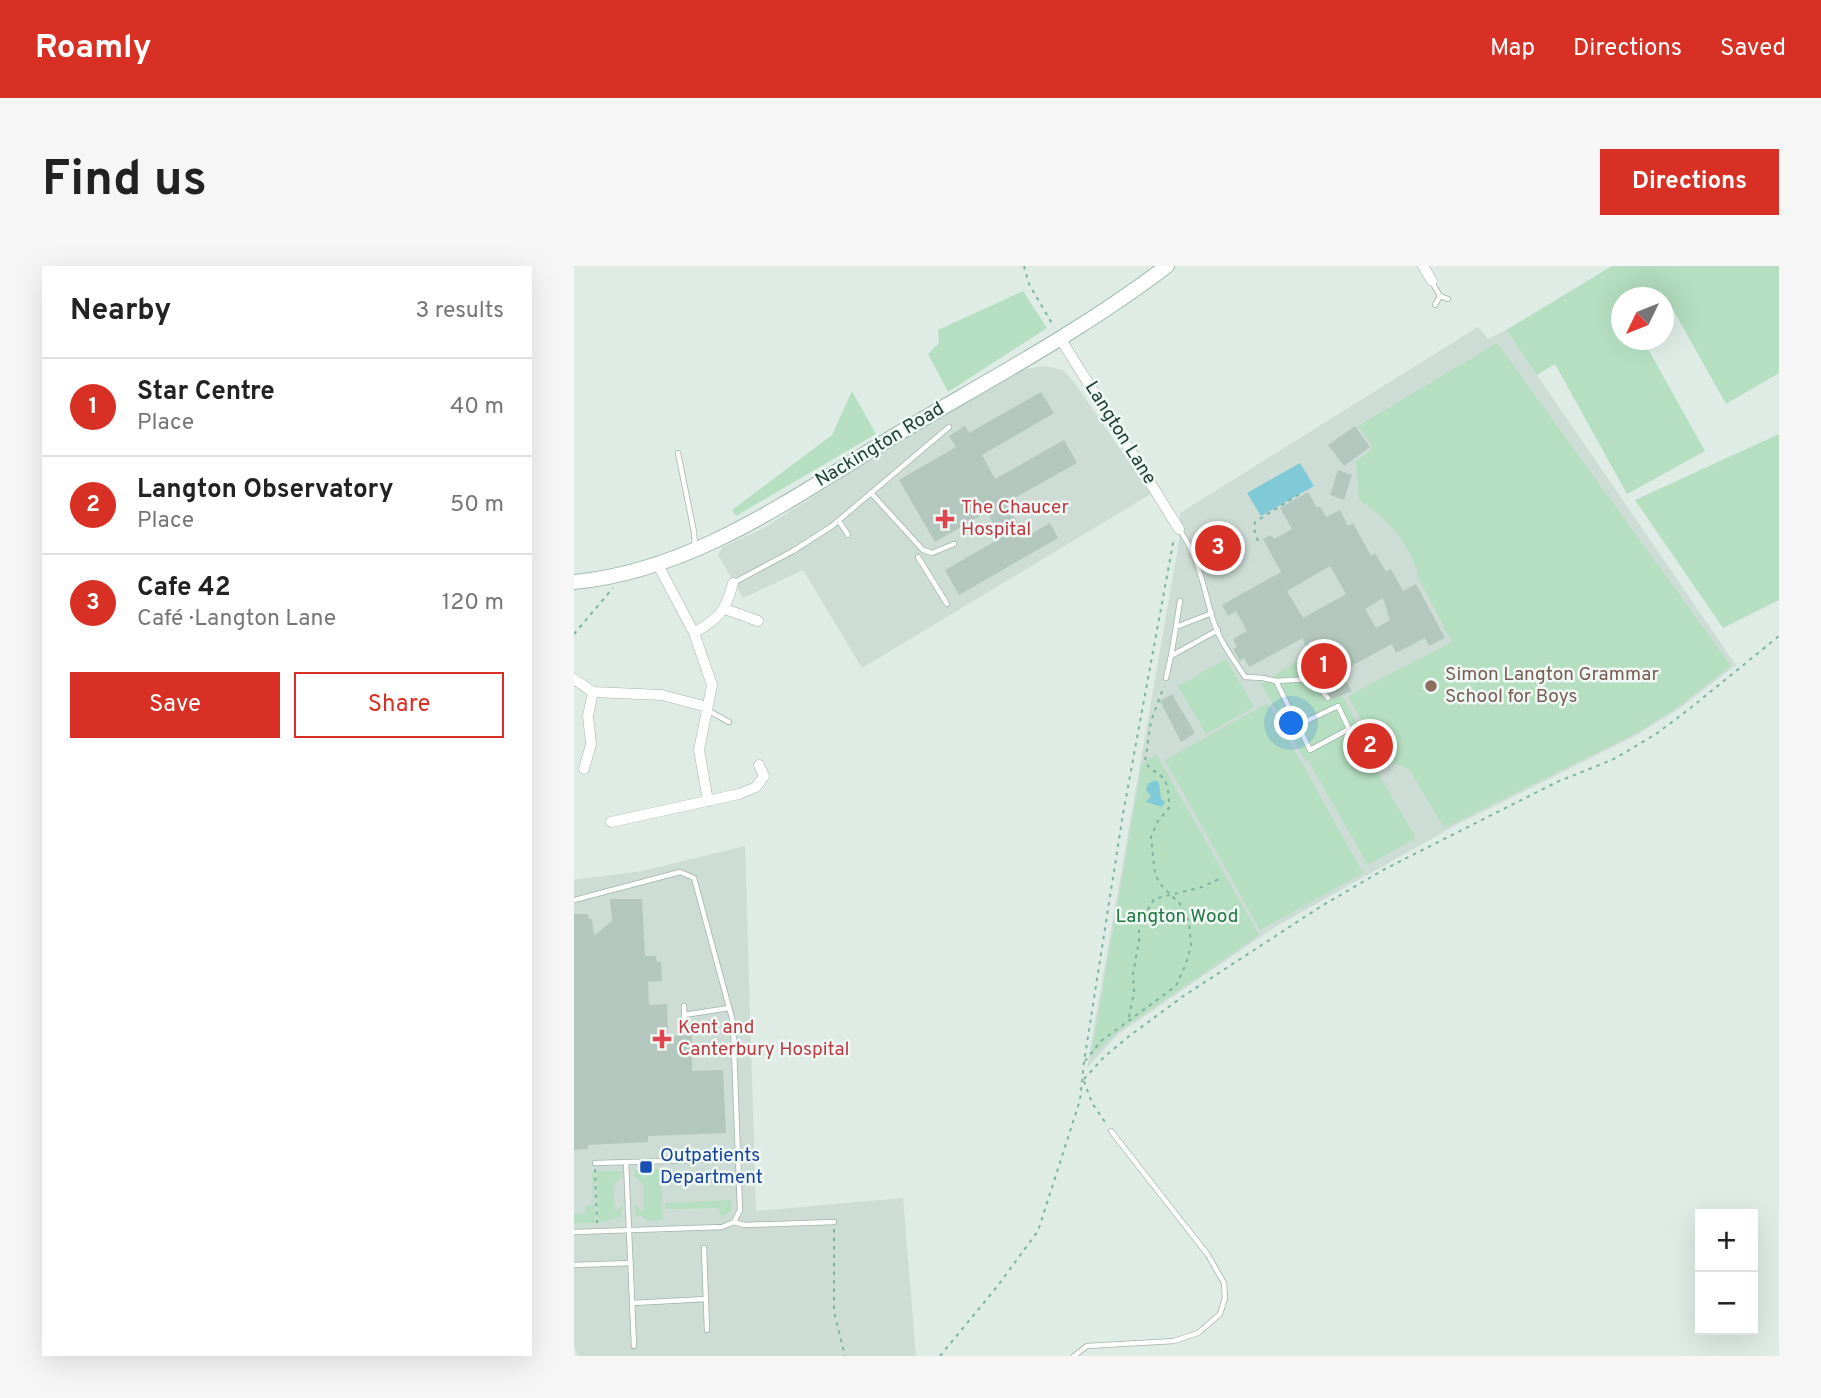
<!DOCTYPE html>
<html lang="en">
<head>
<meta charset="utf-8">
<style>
  body { margin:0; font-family:Overpass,sans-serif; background:#f6f6f6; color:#222 }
  .controls { position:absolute; right:21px; bottom:21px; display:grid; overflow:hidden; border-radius:0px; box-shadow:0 7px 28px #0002 }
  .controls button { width:63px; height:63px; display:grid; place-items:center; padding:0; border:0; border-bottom:2px solid #e0e0e0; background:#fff; color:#222; font:35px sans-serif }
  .compass { position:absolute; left:1037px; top:21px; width:63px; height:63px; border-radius:50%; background:#fff; box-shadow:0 7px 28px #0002; rotate:227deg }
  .you { position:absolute; left:718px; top:458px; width:24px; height:24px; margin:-18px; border:5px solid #fff; border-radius:50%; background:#1a73e8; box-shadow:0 0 0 10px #1a73e833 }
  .badge { display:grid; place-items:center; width:46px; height:46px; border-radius:50%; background:#d93025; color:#fff; font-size:23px; font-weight:700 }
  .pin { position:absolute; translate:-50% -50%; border:4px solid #fff; box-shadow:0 2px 7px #0006 }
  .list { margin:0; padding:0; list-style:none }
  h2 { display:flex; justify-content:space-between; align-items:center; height:91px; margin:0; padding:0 28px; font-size:30px }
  h2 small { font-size:23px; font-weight:400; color:#767676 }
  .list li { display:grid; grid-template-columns:46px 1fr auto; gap:21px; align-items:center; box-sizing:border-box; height:98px; padding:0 28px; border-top:2px solid #e0e0e0 }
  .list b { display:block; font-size:26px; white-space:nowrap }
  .list p { margin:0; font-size:23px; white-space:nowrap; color:#767676 }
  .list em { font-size:23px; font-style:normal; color:#767676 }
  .actions { display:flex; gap:14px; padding:21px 28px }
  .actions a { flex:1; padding:16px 0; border:2px solid #d93025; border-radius:0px; text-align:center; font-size:24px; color:#d93025 }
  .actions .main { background:#d93025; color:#fff }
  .map { position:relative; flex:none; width:1205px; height:1090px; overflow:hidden; border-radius:0px }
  header { display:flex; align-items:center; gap:42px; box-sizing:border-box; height:98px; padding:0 35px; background:#d93025; color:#fff }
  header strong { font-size:33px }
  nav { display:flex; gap:38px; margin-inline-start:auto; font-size:24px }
  .intro { display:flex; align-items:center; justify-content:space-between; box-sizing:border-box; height:168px; padding:0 42px }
  h1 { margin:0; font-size:49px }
  .button { padding:18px 32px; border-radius:0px; background:#d93025; color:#fff; font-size:24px; font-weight:700 }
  main { display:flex; gap:42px; padding:0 42px }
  aside { flex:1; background:#fff; border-radius:0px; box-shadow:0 7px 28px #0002 }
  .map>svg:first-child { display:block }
  .built { fill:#cddcd5 }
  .green { fill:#b5dfc0 }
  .water { fill:#80cad7 }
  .building { fill:#b4c7bf; fill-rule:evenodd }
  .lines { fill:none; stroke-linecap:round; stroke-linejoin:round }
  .lane-casing { stroke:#a1b4ad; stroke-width:6 }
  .street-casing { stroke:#a1b4ad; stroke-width:11 }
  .secondary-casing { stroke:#9cb9ae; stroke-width:16 }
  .path { stroke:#7cb3a1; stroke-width:2; stroke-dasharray:3.5 5; stroke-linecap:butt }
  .lane { stroke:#fff; stroke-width:4.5 }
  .street { stroke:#fff; stroke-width:10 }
  .secondary { stroke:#fff; stroke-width:14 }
  .health-dot { fill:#e0444e; stroke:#eff8f4; stroke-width:2.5 }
  .education-dot { fill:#8d6e63; stroke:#eff8f4; stroke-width:2.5 }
  .transit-dot { fill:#1a4fb4; stroke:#eff8f4; stroke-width:2.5 }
  .labels { text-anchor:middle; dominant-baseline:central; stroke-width:5; stroke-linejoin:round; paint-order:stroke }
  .street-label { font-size:19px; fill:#1e3d35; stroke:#eff8f4 }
  .health-label { font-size:19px; fill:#be3a42; stroke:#eff8f4; text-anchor:start }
  .education-label { font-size:19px; fill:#785e54; stroke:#eff8f4; text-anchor:start }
  .park-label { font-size:19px; fill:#247844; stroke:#eff8f4 }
  .transit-label { font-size:19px; fill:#164399; stroke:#eff8f4; text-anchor:start }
</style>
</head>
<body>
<header>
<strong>Roamly</strong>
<nav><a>Map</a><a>Directions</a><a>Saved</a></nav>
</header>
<div class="intro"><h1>Find us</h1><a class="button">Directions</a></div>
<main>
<aside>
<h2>Nearby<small>3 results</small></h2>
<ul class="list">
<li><span class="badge">1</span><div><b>Star Centre</b><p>Place</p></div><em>40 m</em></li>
<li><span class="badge">2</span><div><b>Langton Observatory</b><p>Place</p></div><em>50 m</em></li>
<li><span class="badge">3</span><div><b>Cafe 42</b><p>Café · Langton Lane</p></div><em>120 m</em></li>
</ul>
<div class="actions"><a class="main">Save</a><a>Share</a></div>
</aside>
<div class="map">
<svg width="1205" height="1090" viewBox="0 0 1205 1090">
  <rect width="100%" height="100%" fill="#dfece6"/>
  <g class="built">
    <polygon points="904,61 914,73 932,64 1162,399 1106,442 1061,470 882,559 701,661 544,768 513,802 605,276 606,247"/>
    <polygon points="470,100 489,104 500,116 577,228 288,402 229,304 169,332 144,289 149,281 188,263 264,215 287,197 446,104"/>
    <polygon points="171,580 182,945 329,932 342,1090 4,1090 0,1080 0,614 68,605"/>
  </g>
  <g class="green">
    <polygon points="1038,0 1205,0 1205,107 1152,138 1092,31 1048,32 1048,74 1069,74 1131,185 1053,228 981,98 963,109 932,64"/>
    <polygon points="449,25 473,62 374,126 354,88 365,77 364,64"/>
    <path d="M923,77L1157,400L1098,445L1057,470L870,562L835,503L810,494L774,430L878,376L845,313C838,278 813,253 785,234L782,195L796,185L798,179L784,160Z"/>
    <polygon points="278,125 302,168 162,250 158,244 258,169"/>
    <polygon points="1205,168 1205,334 1149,362 1061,234"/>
    <polygon points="737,386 763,420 787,465 782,469 842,572 794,599 735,496 757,483 732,496 687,418"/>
    <polygon points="652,393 680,441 632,468 604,420"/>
    <polygon points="694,437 789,607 686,664 591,494"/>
    <polygon points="582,488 685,669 542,767 517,790 568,498"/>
    <polygon points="87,903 89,954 74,955 67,950 61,951 61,938 69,946 69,918 60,909 60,904"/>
    <path d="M22,905H48V910L39,919L41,946L49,939L47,951C38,952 35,956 24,957Z"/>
    <polygon points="18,906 20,906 21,957 0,957 0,948 11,948 11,940 19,939"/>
    <polygon points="158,934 157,945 147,951 145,942 92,943 91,937"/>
  </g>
  <g class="water">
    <polygon points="726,197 740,220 687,250 673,227"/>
    <polygon points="581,514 585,517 587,533 591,536 588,541 572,536 577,530 572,524 574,518"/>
  </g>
  <g class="building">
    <polygon points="467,126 480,147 408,189 421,213 490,174 503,197 432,237 452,271 476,257 484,272 385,329 371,304 427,272 413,246 361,276 325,214 382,181 375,170 391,160 395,167"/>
    <polygon points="781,160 796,181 770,200 754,179"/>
    <polygon points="764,204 778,209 770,234 756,229"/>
    <path d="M734,226L743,242L746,240L752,251L766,244L774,260L779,257L797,290L801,287L812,306L817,303L829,325L842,318L871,372L855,380L851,372L822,387L818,378L767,406L778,425L759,433L739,409L729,372L675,401L670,392L666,395L659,383L663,381L659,373L673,365L662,345L654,350L648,339L707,306L689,273L697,269L700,273L718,263L706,242ZM756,300L772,328L729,352L713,325ZM809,332L816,354L802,362L791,343Z"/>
    <polygon points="650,263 663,286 638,300 625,278"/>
    <polygon points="598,428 621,467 607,476 586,435"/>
    <polygon points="36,633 68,633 71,690 82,690 83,696 87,696 88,715 74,716 75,739 93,738 94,770 118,769 118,805 149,804 152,867 74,870 74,876 14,879 14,883 0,884 0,648 14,648 15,653 18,653 20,670 38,655"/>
  </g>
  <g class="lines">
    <defs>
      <g id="lane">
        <polyline points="858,16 866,30 874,33"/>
        <polyline points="861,39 866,30"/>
        <polyline points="104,187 120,266 121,280"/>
        <polyline points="297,227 349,284 358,287 380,278"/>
        <polyline points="265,255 274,269"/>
        <path d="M605,263C626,293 629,321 639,354C645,374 660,394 671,411L689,412L702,415L736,484L775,463L764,440L724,459"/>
        <polyline points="344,291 373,338"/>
        <polyline points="159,317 219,285 258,260 375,161"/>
        <polyline points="638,347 602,361 597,390 644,364"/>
        <polyline points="602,360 606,335"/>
        <polyline points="592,412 597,390"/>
        <polyline points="702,415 737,413 754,432"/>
        <polyline points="133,444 155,456"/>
        <polyline points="0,634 106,606 120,612 159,756 166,944 160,956 148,961 0,966"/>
        <polyline points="110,740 111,761"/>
        <polyline points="110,749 155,742"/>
        <polyline points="52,896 60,1080"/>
        <polyline points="21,897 166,893"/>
        <polyline points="160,956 170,959 260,956"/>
        <polyline points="130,982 133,1064"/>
        <polyline points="0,999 57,997"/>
        <polyline points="59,1037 132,1033"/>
        <polyline points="500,1090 513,1080 600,1075 624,1067 646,1048 651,1032 650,1017 634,989 537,865"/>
      </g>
      <g id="street">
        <polyline points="849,0 858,15"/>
        <polyline points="486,72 605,263"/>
        <polyline points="84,299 120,367 138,419 125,484 134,535"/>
        <polyline points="151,343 184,355"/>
        <path d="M120,367C145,352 152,345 159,317"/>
        <polyline points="0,413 19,426 88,429 133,441"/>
        <polyline points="10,503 17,478 14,450 19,426"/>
        <polyline points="37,556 165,528 182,521 190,510 185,499"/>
      </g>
      <path id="secondary" d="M0,316C127,304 231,222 337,160C424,109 513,61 593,0"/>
    </defs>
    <use href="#lane" class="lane-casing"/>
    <use href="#street" class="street-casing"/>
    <use href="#secondary" class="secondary-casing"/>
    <g class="path">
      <polyline points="450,0 455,18 480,61"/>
      <polyline points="684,275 680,263 681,256 727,227"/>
      <polyline points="0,368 39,322"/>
      <polyline points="555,751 560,726 559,708 565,675 565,659 580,633 628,621 647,612"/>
      <path d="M511,795L527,775L602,720L612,698L617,680L615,656L606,638L586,618L581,608L577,571L584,555L595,542C595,533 595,519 589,512C584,506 577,505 571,496L577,455L590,420"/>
      <polyline points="510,813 530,791 554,771 608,731 746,641 809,604 878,569 983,516 1040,493 1082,468 1114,444 1205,370"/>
      <polyline points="510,815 518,837 533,859"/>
      <polyline points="21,903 23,957"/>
      <polyline points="260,963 260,1046 271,1090"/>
      <polyline points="366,1090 422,1022 464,965 506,834 510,796 549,548 600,272"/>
    </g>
    <use href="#lane" class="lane"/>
    <use href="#street" class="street"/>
    <use href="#secondary" class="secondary"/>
  </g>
  <g class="health-dot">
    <path d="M367.5 242.5h7v7h7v7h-7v7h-7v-7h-7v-7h7z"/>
    <path d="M84.5 762.5h7v7h7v7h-7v7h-7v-7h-7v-7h7z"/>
  </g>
  <circle class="education-dot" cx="857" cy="420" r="7"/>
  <rect class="transit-dot" x="65" y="894" width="14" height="14" rx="3.5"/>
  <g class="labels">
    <g class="street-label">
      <text transform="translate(546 167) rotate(58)">Langton Lane</text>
      <text transform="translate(306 179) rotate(-31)">Nackington Road</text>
    </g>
    <g class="health-label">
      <text x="387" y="242">The Chaucer<tspan x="387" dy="22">Hospital</tspan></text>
      <text x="104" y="762">Kent and<tspan x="104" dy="22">Canterbury Hospital</tspan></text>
    </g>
    <g class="education-label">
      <text x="871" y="409">Simon Langton Grammar<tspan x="871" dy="22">School for Boys</tspan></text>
    </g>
    <g class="park-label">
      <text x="603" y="651">Langton Wood</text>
    </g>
    <g class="transit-label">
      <text x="86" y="890">Outpatients<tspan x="86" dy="22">Department</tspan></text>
    </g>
  </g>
</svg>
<div class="controls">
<button>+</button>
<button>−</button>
</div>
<svg class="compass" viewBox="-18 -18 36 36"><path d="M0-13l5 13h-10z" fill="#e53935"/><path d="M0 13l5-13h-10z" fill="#767676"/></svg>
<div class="you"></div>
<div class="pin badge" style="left:750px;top:400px">1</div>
<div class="pin badge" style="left:796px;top:480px">2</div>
<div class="pin badge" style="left:644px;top:282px">3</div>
</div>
</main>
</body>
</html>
